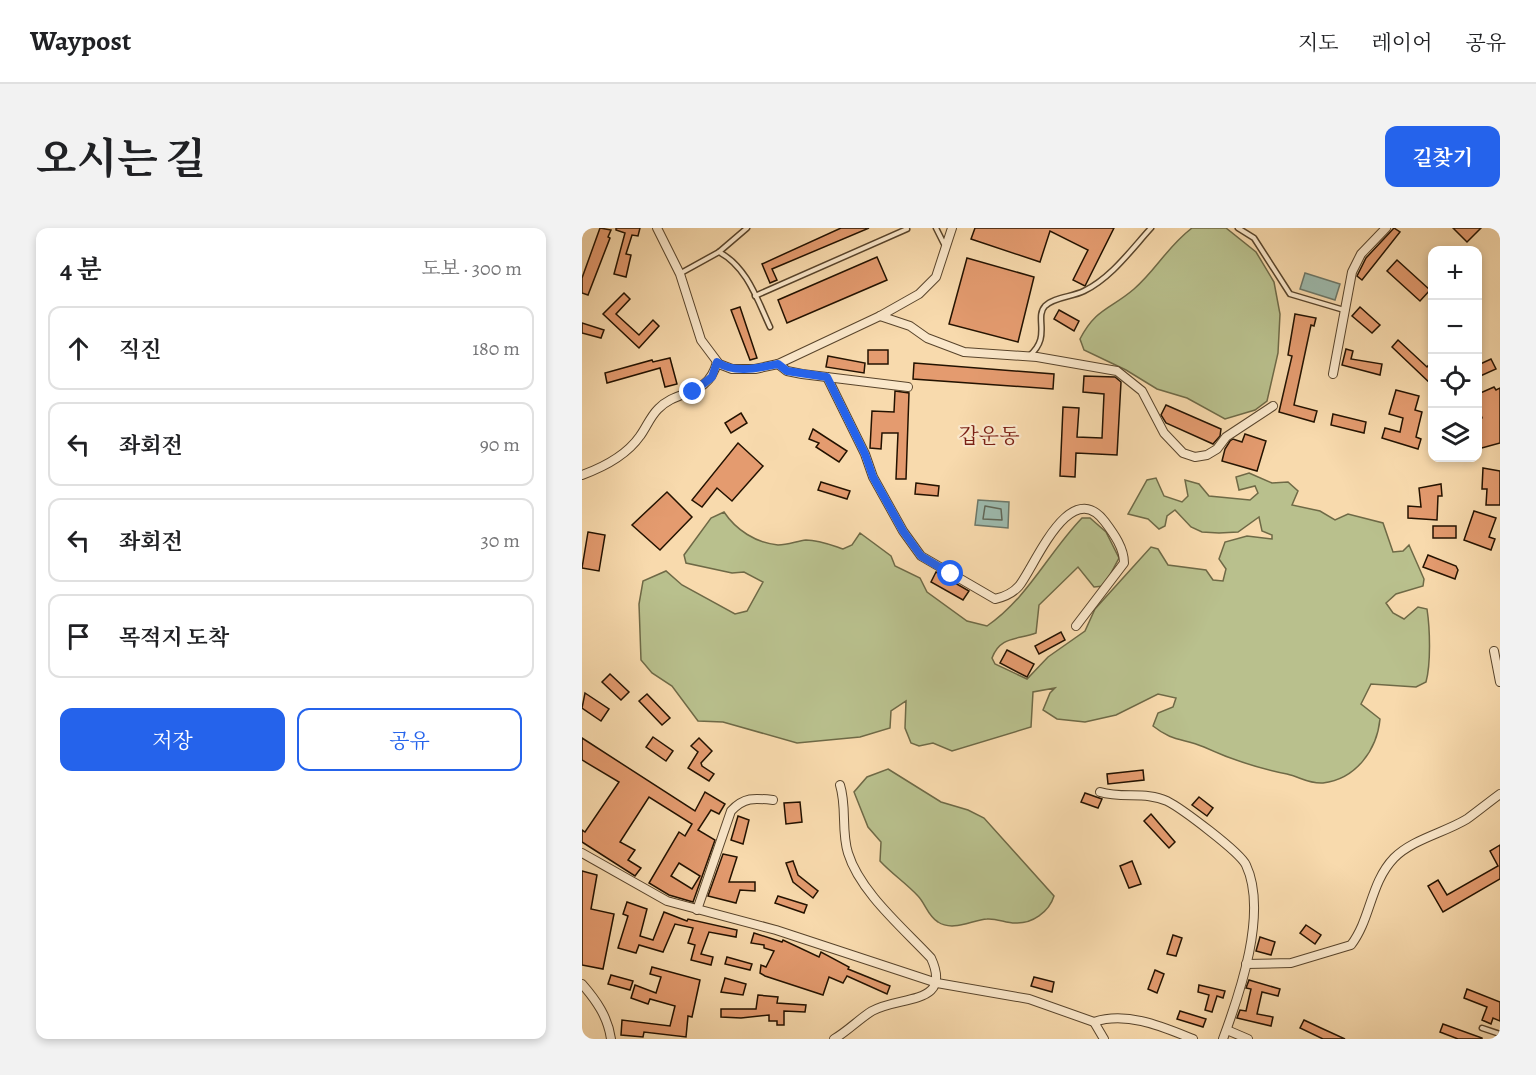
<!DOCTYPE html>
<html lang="ko">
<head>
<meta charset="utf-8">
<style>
  body { margin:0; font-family:Alegreya,"Noto Serif KR",serif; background:#f2f2f2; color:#202124 }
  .controls { position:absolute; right:18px; top:18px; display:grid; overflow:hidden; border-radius:12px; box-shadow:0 3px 9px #0003 }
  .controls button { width:54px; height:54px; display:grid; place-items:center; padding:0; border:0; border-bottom:2px solid #e0e0e0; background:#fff; color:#202124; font:30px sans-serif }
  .stop { position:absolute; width:18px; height:18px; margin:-14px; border:4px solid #2563eb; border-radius:50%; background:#fff }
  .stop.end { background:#2563eb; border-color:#fff; box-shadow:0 2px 6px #0008 }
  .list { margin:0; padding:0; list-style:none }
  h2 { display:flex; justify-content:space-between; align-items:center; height:78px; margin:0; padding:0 24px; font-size:26px }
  h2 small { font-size:20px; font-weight:400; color:#757577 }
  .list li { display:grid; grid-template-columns:39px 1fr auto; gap:18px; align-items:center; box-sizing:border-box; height:84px; margin:0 12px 12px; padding:0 12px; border:2px solid #e0e0e0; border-radius:12px }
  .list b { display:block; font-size:22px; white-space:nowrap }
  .list em { font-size:20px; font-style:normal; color:#757577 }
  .actions { display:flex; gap:12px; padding:18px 24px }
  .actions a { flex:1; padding:14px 0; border:2px solid #2563eb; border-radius:12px; text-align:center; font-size:21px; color:#2563eb }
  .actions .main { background:#2563eb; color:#fff }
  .icon { flex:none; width:33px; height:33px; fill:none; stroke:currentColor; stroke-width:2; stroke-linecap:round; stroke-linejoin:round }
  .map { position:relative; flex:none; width:918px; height:811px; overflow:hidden; border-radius:12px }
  header { display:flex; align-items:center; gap:36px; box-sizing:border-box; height:84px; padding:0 30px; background:#fff; border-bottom:2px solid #e0e0e0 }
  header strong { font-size:28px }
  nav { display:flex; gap:33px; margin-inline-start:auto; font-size:21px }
  .intro { display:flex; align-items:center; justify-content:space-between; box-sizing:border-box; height:144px; padding:0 36px }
  h1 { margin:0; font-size:42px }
  .button { padding:15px 27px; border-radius:12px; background:#2563eb; color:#fff; font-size:21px; font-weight:700 }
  main { display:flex; gap:36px; padding:0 36px }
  aside { flex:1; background:#fff; border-radius:12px; box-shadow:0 3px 9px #0003 }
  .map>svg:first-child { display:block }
  .green { fill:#b9c08d; stroke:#6e6946; stroke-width:1.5 }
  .water { fill:#9dbaad; stroke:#6c7768; stroke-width:1.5 }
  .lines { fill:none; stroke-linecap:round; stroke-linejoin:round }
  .shore { stroke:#606656; stroke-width:1.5 }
  .building { fill:#e49b6f; stroke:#231200; stroke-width:1.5; fill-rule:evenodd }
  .service-casing { stroke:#58442b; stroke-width:7 }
  .minor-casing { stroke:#58442b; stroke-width:10 }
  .service { stroke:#fae7ca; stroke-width:4 }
  .minor { stroke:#fae7ca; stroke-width:8 }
  .route { stroke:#2563eb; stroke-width:8 }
  .labels { text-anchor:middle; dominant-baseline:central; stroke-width:4.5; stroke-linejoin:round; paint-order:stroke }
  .quarter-label { font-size:21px; fill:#7a1f14; stroke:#fae7ca }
</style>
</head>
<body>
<header>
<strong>Waypost</strong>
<nav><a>지도</a><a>레이어</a><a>공유</a></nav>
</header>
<div class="intro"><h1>오시는 길</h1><a class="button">길찾기</a></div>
<main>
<aside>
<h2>4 분<small>도보 · 300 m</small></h2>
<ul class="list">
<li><svg class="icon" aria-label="ahead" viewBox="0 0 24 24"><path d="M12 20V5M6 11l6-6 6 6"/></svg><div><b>직진</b></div><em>180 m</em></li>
<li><svg class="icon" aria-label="left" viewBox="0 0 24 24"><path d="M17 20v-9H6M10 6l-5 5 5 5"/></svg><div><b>좌회전</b></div><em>90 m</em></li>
<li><svg class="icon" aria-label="left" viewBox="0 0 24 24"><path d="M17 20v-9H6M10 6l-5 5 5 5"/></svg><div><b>좌회전</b></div><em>30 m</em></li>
<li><svg class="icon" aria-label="arrive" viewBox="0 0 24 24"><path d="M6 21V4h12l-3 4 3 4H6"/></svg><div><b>목적지 도착</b></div></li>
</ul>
<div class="actions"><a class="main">저장</a><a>공유</a></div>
</aside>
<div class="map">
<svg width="918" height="811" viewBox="0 0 918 811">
  <rect width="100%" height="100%" fill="#f8daad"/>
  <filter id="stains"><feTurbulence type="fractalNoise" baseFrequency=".00333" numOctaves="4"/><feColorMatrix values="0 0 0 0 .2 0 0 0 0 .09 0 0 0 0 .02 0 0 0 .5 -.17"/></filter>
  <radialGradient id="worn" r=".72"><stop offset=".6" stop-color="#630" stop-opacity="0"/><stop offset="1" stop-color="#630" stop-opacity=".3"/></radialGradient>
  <g class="green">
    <path d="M610,0H644L674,24L692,54L698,86L696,125L685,173L673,182L643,191L605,170L575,161L544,142L502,122L498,111C514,80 529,81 552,61C574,42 585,19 610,0Z"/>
    <path d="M667,245L690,255L706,254L716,263L710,277L738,283L753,292L766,286L801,295L811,324L821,323L827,317L842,351L841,358L814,366L804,375L811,385L822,391L836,379L845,381C848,401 849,435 844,454L834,459L789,456L779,476L798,491C795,522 774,551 741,555C727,556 718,549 705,546C675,540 650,532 622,519C601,510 591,514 571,498L576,485L591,479L594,470L576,466L534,487L503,494L475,491L461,482L468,465L473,460L451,464L449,499L370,523L351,515L337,518L329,515L323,500L324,473L309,483L308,500L278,509L215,515L141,494L116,493L90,458L70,445L59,432L57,376L61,353L84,343L100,357L153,386L165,383L181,354L162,344L150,345L104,335L102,327L129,290L142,284C154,302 174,315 196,317C206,317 215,313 224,312C237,312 249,317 261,321L270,317L278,305L309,328L313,338L338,350L345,364L385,393L405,398C445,371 467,324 500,290H508L524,304L537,330L522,358L512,359L496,339L457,377L454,405C435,412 418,408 410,430L413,436L445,451L466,429L503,403L513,381L569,319L576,321L586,337L624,342L631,352L641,353L644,341L637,331L643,314L665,308L690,311V307L680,303L677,289L656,304L637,305L620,304L609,299L593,282L585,288L583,298L577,301L566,291L546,286L565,252L574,250L582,268L600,274L606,268L603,252L617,256L627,268L668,272L676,265L673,258L657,262L654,249Z"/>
    <path d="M306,541L359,574L386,582L402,590L472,668C467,684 450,696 433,695C424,695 414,690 405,691C390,692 371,704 356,694C346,688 343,675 336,668C324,655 310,646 298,633L299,614L286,599L272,564L285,549Z"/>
  </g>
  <g class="water">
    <polygon points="723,45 758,56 753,72 718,61"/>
    <polygon points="396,272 427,274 426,300 393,297"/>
  </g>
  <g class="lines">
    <polygon class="shore" points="403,278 419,281 420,292 401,291"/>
  </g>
  <g class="building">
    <polygon points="18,0 29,2 26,9 28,10 6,67 0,65 0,50"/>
    <polygon points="34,0 58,0 56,8 50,7 44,26 49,27 44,49 32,46 43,5 34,2"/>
    <polygon points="259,0 287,0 190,41 195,52 188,55 180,36"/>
    <polygon points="393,0 532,0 503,58 491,52 506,22 468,3 458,34 389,11"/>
    <polygon points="812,0 818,4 780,52 775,48 784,30"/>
    <polygon points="871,0 899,0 885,14"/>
    <polygon points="295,29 305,52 205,95 196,72"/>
    <polygon points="385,30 452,49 436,114 367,96"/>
    <polygon points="815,32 848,62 838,73 805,43"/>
    <polygon points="42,65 48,71 34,86 57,107 71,92 77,98 57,120 21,86"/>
    <polygon points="158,79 175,130 168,132 149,82"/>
    <polygon points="778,79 798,97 790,105 770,88"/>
    <polygon points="477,82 497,93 492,103 472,91"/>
    <polygon points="713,86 734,90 732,98 729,97 712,177 735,183 732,194 697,184 710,128 706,127"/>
    <polygon points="0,95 22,102 19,110 0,105"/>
    <polygon points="816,112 845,139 850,133 850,157 810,119"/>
    <polygon points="764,121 771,123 769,131 800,136 798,147 760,137"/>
    <rect x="286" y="122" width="20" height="14"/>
    <polygon points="246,128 283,135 282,145 244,139"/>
    <polygon points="88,130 95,156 83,159 78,140 25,155 23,145 70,132 71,134"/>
    <polygon points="909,131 914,141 896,149 896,137"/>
    <polygon points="332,135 472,146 471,161 331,151"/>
    <polygon points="502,148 533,149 539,154 535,227 494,225 493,249 478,248 481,179 497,180 495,209 520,210 522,166 501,164"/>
    <polygon points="912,159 914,162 918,160 918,215 896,221 896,192 900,190 896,179 896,166"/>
    <polygon points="814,162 837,168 833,182 840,184 834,209 839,211 836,221 800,210 803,200 818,204 821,190 807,186"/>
    <polygon points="313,163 327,165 324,251 314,251 316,205 300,205 299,221 288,220 290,183 312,184"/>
    <polygon points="584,177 639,201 638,208 631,216 584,195 579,187"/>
    <polygon points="159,185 165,195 149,205 143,195"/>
    <polygon points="751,186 784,194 782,205 749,197"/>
    <polygon points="231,201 265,223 257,234 234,219 237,215 227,211"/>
    <polygon points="663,206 684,213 675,243 640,233 643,221 648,213 651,211 660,214"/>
    <polygon points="156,215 181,238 150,273 135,260 120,279 110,272"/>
    <polygon points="901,240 918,243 918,277 904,277 905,261 900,261"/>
    <polygon points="239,254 268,263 265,271 236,262"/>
    <polygon points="334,255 357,258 356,268 333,266"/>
    <polygon points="859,256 860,268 856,268 855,292 826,290 826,278 839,279 837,260"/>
    <polygon points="85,264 110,289 78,322 50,297"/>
    <polygon points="892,283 914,290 907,309 913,311 909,322 882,312"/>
    <rect x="851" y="298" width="23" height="12"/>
    <polygon points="6,304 23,307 17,343 0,340"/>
    <polygon points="846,327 874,338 876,342 873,351 841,339"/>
    <polygon points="354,344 387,363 381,372 349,354"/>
    <polygon points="479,404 483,412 457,426 453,418"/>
    <polygon points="425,422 452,436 445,449 418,435"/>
    <polygon points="28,446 47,464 39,472 20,454"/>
    <polygon points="3,465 27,481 19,493 0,480"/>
    <polygon points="65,466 88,490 80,497 57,473"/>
    <polygon points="71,509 91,523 84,533 64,519"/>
    <path d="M0,510L113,583L123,564L143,576L137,586L129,582L116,602L133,612L111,674L87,667L67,655L97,604L103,608L110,596L67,569L38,614L53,622L46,632L59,640L53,648L0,614V602L3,604L37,554L0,532ZM97,635L118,648L110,661L89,648Z"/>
    <polygon points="117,510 130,523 119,535 120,538 132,546 127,553 106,540 116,524 109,518"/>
    <polygon points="561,542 562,552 526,556 525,546"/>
    <polygon points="503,565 520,571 516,580 499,574"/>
    <polygon points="617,569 631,580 625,588 610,577"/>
    <polygon points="218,574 220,594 204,596 202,575"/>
    <polygon points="569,586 593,614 587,620 562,593"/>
    <polygon points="156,588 167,592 161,616 149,612"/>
    <polygon points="918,617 918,651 861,684 846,658 856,652 865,667 916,638 908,623"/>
    <polygon points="141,626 155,629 147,654 173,654 173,663 158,662 154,675 126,668"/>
    <polygon points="211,633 216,647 236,663 231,670 211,654 204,635"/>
    <polygon points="550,633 559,656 547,660 538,638"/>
    <polygon points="0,643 15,647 9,681 32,686 21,741 0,737"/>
    <polygon points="196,668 225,677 222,685 193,675"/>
    <polygon points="45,674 65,681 58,708 71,712 82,684 105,693 106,691 155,702 154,709 127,704 119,726 131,729 129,737 109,732 113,717 106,715 111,700 93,696 81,724 57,717 54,725 36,720 46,688 41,686"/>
    <polygon points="724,697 739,707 733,716 718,705"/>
    <polygon points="172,705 200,714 201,712 237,729 239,724 267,739 266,741 308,758 305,766 265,748 261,755 247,749 241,767 183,748 178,745 179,737 184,739 192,723 182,720 182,717 169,715"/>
    <polygon points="591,707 600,710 594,728 585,726"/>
    <polygon points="678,709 693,714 689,727 674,723"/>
    <polygon points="145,729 170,736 168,742 143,736"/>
    <polygon points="70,739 118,752 110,789 106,788 104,809 62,804 61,809 39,807 40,792 88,798 93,778 68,771 66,776 49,770 53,757 74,765 79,749 68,746"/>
    <polygon points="573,742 582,746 575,765 566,761"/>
    <polygon points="29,747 51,753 48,762 26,756"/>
    <polygon points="452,749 472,754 470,764 449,758"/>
    <polygon points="143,750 164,756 161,767 139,764"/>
    <polygon points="667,752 698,761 696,768 680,764 675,786 691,789 689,798 655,790 658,782 664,783 669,761 664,760"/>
    <polygon points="617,757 643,763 641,770 635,768 630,784 623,782 627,767 616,764"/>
    <polygon points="885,761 918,774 918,793 911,790 909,796 900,792 905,779 882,770"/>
    <polygon points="176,767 196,769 195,775 224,777 223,784 202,783 202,797 195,797 195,793 187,793 187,787 159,790 139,789 139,781 174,781"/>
    <polygon points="598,783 624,791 621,799 595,791"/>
    <polygon points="722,792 739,800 763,811 741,811 718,800"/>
    <polygon points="861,796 900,810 900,811 876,811 858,804"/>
  </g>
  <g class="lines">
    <defs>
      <g id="service">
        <polyline points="354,0 363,18"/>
        <polyline points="656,0 672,10 708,66 762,82"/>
        <path d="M137,24C165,39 175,71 188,99"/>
        <polyline points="99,45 137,24 165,0"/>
        <polyline points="173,68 325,1"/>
        <path d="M447,128C470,109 452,90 463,78C472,69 490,69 502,63C529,50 549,22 569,0"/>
        <polyline points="900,800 918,806"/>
      </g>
      <g id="minor">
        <polyline points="75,0 98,46 119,112 137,136 150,141 173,141 196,136 298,88 337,66 354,49 370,0"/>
        <polyline points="298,88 328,98 345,110 382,124 455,129 535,143 560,163 582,205 601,225 613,229 625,227 635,221 644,209 691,178"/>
        <polyline points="196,136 205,143 220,146 326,159"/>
        <polyline points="751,146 770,44 779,26 804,0"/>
        <path d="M245,149L283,226L291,249L321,303L339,328L413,371C422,369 430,366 437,358C453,338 488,247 523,294C532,306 542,320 542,335L494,398"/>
        <path d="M0,247C22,239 44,228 58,208C64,200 68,189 76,181C96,160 126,170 135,134"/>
        <polyline points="912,423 918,454"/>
        <path d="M518,564C540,571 564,563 585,573C599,580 658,624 664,637C686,684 658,765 641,811"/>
        <polyline points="0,625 85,673 194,702 355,755 447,771 512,794"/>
        <path d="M115,682L149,583C162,569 172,570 191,572"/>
        <path d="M664,736L709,735L769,717C789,691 788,655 812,630C831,611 862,605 885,591C896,583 907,574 918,566"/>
        <path d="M0,756C14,772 26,789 29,811"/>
        <polyline points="645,802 666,811"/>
        <path d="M252,811C266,803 277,791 290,783C318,767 371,778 349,730C321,700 278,664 266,625C259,603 265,579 258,557"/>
        <path d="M522,811L512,794C545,783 581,799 611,811"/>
      </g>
    </defs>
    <use href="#service" class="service-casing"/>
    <use href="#minor" class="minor-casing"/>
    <use href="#service" class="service"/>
    <use href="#minor" class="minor"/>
  </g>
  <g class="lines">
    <path class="route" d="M111,164L130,149L135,134C153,146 176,140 196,136L205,143L245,149L283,226L291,249L321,303L339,328L369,346"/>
  </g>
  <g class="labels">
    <g class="quarter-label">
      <text x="407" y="208">갑운동</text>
    </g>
  </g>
  <rect width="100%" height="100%" filter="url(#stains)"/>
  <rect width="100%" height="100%" fill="url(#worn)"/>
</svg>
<div class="controls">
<button>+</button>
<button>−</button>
<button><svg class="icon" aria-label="locate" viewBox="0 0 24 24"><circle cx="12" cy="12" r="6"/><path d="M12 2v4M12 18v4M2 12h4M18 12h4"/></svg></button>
<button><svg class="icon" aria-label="layers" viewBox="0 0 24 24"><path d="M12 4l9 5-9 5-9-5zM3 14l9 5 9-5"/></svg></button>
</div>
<div class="stop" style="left:369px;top:346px"></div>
<div class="stop end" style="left:111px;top:164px"></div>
</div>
</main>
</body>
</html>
